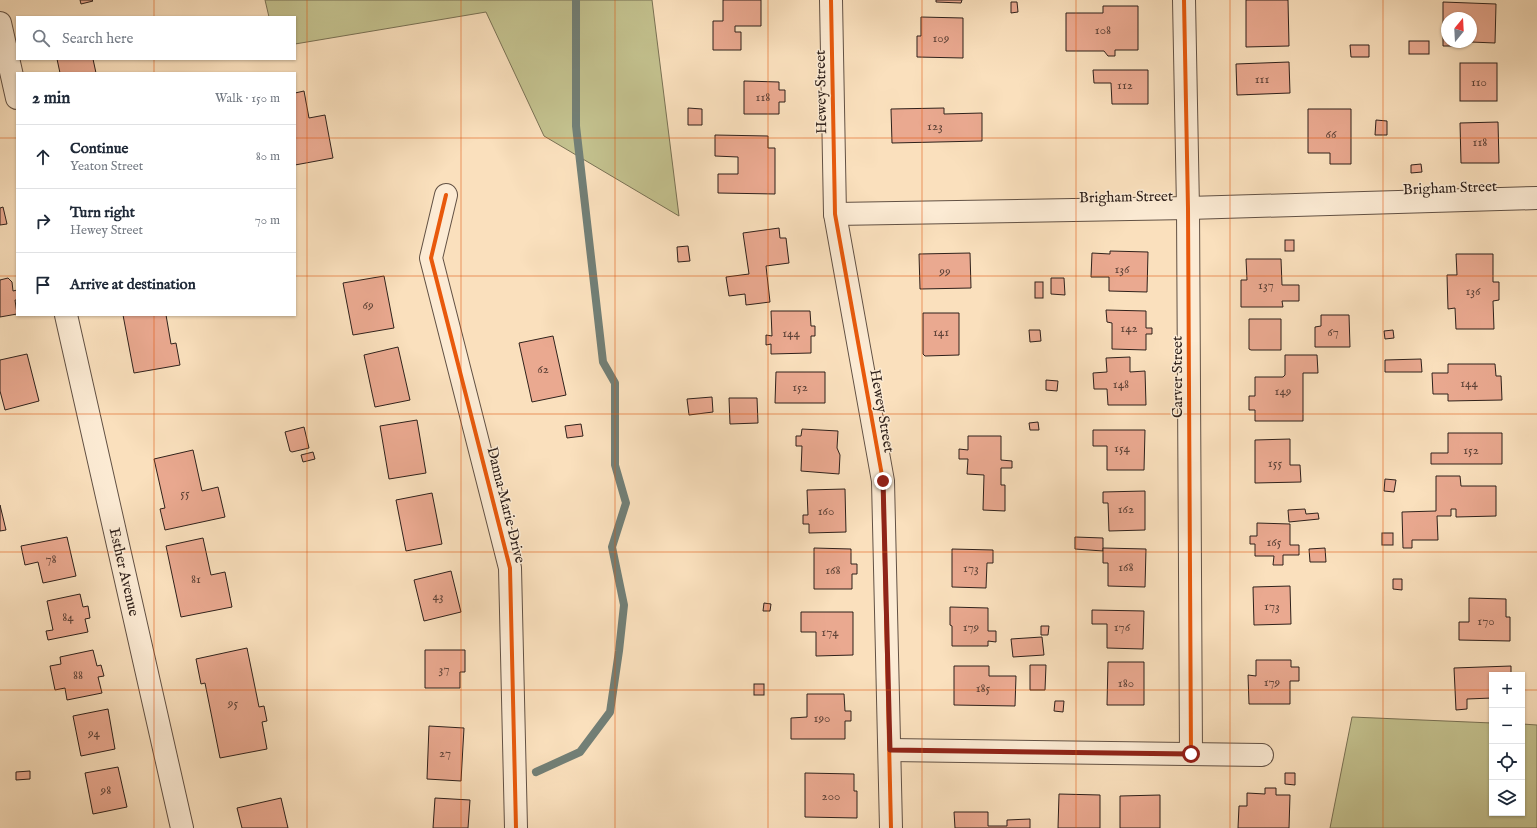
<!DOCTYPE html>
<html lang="en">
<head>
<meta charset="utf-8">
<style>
  body { margin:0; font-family:"IM FELL English",serif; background:#f2f2f3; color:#1f2937 }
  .controls { position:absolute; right:12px; bottom:12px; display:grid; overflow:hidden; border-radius:0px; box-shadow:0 1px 3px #0004 }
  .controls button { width:36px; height:36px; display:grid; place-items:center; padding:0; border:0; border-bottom:1px solid #e0e1e3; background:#fff; color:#1f2937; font:20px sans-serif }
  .compass { position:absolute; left:1441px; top:12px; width:36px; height:36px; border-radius:50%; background:#fff; box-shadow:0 1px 3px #0004; rotate:18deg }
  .stop { position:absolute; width:12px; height:12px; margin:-9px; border:3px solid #8f2418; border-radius:50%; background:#fff }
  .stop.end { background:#8f2418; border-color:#fff; box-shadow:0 1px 4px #0008 }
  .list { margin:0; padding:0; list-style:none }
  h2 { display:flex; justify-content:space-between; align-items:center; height:52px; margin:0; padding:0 16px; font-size:17px }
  h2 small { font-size:13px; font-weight:400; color:#747a83 }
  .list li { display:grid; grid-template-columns:26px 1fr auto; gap:12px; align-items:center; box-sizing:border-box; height:64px; padding:0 16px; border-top:1px solid #e0e1e3 }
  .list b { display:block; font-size:15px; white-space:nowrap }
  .list p { margin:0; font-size:13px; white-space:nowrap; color:#747a83 }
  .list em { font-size:13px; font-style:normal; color:#747a83 }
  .icon { flex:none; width:22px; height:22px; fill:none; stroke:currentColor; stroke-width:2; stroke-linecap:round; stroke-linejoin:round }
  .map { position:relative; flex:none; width:1537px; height:828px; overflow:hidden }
  .search { position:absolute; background:#fff; box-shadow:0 1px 3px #0004; left:16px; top:16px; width:280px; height:44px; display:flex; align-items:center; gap:10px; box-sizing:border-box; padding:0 14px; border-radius:0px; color:#747a83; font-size:15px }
  .panel { position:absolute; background:#fff; box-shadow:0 1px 3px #0004; left:16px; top:72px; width:280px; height:244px; border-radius:0px }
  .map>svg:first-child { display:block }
  .green { fill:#c3c18e; stroke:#797154 }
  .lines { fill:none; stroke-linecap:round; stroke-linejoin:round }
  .stream { stroke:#727f76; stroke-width:8 }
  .building { fill:#eaa990; stroke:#2f211b }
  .minor-casing { stroke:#625144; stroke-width:24 }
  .minor { stroke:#fcebd4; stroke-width:22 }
  .cycleway-casing { stroke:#fcebd4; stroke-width:6 }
  .cycleway { stroke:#e8590c; stroke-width:4 }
  .route { stroke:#8f2418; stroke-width:5 }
  .grid { fill:none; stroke:#df560d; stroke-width:1; stroke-opacity:0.55 }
  .labels { text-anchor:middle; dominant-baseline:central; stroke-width:3; stroke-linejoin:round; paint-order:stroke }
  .number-label { font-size:13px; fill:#5e4338 }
  .street-label { font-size:15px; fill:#2f211b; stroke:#fcebd4 }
</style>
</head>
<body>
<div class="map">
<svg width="1537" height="828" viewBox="0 0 1537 828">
  <rect width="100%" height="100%" fill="#fae0bd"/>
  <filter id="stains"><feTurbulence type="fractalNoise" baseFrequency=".005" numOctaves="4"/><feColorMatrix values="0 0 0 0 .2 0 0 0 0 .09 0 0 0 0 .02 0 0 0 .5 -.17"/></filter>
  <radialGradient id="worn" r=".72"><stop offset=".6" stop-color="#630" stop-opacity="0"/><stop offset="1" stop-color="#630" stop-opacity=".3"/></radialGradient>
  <g class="green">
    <polygon points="265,0 652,0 679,216 544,136 486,12 295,44 295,17 269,17"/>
    <polygon points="1352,717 1492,723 1492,813 1522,813 1522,724 1537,725 1537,828 1330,828"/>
  </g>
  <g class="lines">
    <polyline class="stream" points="536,772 580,752 610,712 619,651 624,605 612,547 626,503 615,465 615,383 603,362 576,126 576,0"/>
  </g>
  <g class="building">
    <polygon points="80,0 92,0 93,1 81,4"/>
    <polygon points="723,0 761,0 761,26 735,26 735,32 741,32 741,50 713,50 713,21 723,21"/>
    <polygon points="936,0 962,0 961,3 936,2"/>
    <polygon points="1246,0 1288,0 1289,46 1246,47"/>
    <polygon points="1011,2 1017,2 1018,12 1011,13"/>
    <polygon points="1443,2 1496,4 1495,43 1471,42 1471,18 1447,18 1447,42 1462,42 1462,46 1443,46"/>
    <polygon points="1103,6 1138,6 1138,50 1115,50 1115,56 1108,56 1104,51 1066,51 1066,13 1103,13"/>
    <polygon points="921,17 963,18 963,58 917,57 917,36 921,36"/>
    <rect x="1409" y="41" width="20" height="13"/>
    <polygon points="1350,45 1369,45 1369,57 1351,57"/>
    <polygon points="57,59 93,59 96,73 60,73"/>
    <polygon points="1289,62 1290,93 1237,95 1236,64"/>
    <rect x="1460" y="63" width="37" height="38"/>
    <polygon points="1093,70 1148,70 1148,104 1112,104 1111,83 1094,83"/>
    <polygon points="744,81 779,82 779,90 785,90 785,102 779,102 779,114 744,114"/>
    <polygon points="304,91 309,118 325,115 333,158 295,165 295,93"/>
    <polygon points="688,108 702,109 702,125 688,125"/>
    <polygon points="944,108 944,114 982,113 982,141 892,143 891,109"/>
    <polygon points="1308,109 1351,109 1351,164 1330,164 1330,153 1308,153"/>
    <polygon points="1376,120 1387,121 1387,135 1375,135"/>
    <polygon points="1498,122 1499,163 1461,163 1460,123"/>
    <polygon points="715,135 768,136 768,148 775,148 775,194 718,193 718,174 738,174 738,157 715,156"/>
    <polygon points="1421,164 1422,172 1411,173 1411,165"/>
    <polygon points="3,207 7,224 0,225 0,208"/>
    <polygon points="779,228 780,238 786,238 789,263 766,266 770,302 746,305 745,294 729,296 726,277 749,274 743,233"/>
    <rect x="1285" y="240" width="9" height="11"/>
    <polygon points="688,246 690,261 678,262 677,247"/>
    <polygon points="1110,251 1148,252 1147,292 1109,291 1109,277 1091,277 1092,253 1110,254"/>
    <polygon points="970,253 971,288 920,289 919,254"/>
    <polygon points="1456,254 1493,254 1493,282 1499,282 1499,300 1493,301 1494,329 1456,329 1455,308 1448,309 1447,275 1457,275"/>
    <polygon points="1246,259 1281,259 1282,285 1299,285 1299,301 1282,301 1283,307 1241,307 1241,280 1247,280"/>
    <polygon points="384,276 394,328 353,335 343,283"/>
    <polygon points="8,278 12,282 13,291 17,290 17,300 15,300 17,314 0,317 0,280"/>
    <polygon points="1051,278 1064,278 1065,295 1051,294"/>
    <rect x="1035" y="282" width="8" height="16"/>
    <polygon points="1106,310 1146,311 1146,328 1152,328 1152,334 1146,334 1146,350 1112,349 1112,323 1107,322"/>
    <polygon points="771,311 810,311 811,326 815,326 815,336 811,336 811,353 771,354 771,344 766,345 766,335 772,336"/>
    <polygon points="923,313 959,313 959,355 925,356 923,354"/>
    <polygon points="123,315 166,315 171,344 176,343 180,365 134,373"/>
    <polygon points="1321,315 1349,315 1350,347 1315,347 1315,327 1321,326"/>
    <polygon points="1249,319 1281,319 1281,350 1251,350 1249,349"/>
    <polygon points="1029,330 1040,330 1041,341 1030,342"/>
    <polygon points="1393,330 1394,338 1385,339 1384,331"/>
    <polygon points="553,336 566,395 532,402 519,343"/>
    <polygon points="398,347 410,400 375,407 364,355"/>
    <polygon points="27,354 39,401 5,410 0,391 0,360"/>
    <polygon points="1285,355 1317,355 1318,373 1303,373 1303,421 1255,421 1255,410 1249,410 1249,396 1255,396 1255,377 1283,377 1285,375"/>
    <polygon points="1130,357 1130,372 1145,371 1146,405 1108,405 1107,389 1094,389 1093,373 1107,372 1106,358"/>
    <polygon points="1421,359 1422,372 1385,372 1385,360"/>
    <polygon points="1448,364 1495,364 1496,376 1501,376 1502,400 1448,401 1448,394 1433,394 1432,373 1448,373"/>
    <polygon points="776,372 825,372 825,403 775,403"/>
    <polygon points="1046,380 1058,381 1057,391 1046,390"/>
    <polygon points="712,397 713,412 689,415 687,399"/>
    <polygon points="729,398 757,398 758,423 730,424"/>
    <polygon points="417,420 426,473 389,479 380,426"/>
    <polygon points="1038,422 1039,430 1030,430 1029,423"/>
    <polygon points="581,424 583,436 567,438 565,426"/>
    <polygon points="304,427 309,448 292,452 290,451 285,432"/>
    <polygon points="802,429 838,431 837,448 840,455 839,474 801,471 802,446 796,446 796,436 801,436"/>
    <polygon points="1093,430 1145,430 1144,470 1107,470 1107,446 1093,446"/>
    <polygon points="1448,433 1502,433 1502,464 1431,464 1431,453 1448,453"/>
    <polygon points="968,436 1001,436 1001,460 1012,461 1012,468 1001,468 1001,485 1005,485 1005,511 983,510 984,475 967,474 968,459 959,459 959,449 968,450"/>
    <polygon points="1290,439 1290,465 1300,465 1301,482 1255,483 1255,440"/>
    <polygon points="193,450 202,491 218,487 225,517 165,530 160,509 165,508 154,459"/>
    <polygon points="313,452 315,459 303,462 301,455"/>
    <polygon points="1436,476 1460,476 1461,486 1496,486 1496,516 1456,517 1456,509 1451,509 1451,516 1437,516 1438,540 1412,540 1412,548 1403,548 1402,512 1436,511"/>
    <polygon points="1385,479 1396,480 1394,492 1384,491"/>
    <polygon points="845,489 846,532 809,533 809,524 803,524 803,515 808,515 807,490"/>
    <polygon points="1145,491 1145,530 1109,531 1108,503 1103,503 1103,492"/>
    <polygon points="432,493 442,544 406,551 396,500"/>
    <polygon points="0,505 6,530 0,531"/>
    <polygon points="1305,509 1306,514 1318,513 1319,519 1289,522 1288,510"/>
    <polygon points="1257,523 1290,524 1290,545 1299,545 1299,555 1283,555 1283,565 1273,565 1274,556 1255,556 1255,544 1250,544 1250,536 1257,536"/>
    <rect x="1382" y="533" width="11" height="12"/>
    <polygon points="67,537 76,576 43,583 38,562 25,565 21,546"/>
    <polygon points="1075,537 1103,538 1103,551 1075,549"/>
    <polygon points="203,538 211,575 225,572 232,607 181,617 166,546"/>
    <polygon points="814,548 851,549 851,564 857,564 857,574 852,574 852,589 814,589"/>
    <polygon points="1103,548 1146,549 1145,587 1108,586 1108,563 1103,563"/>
    <polygon points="1325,548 1326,562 1310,562 1309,549"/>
    <polygon points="952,549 993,550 993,563 987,563 986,588 952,587"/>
    <polygon points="451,571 461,612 424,621 414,580"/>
    <polygon points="1393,579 1402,579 1402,590 1393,589"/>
    <polygon points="1290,586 1291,624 1254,625 1253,587"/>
    <polygon points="80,594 83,607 88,606 90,618 85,619 88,632 48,640 46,631 53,630 47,601"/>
    <polygon points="1469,598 1506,599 1506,617 1510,617 1510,641 1459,640 1459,622 1469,622"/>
    <polygon points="764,603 771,604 770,611 763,611"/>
    <polygon points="950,607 988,608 988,631 996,631 996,642 988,641 988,646 952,646 952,626 950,625"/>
    <polygon points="1092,610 1144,611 1143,649 1107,648 1107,624 1092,624"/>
    <polygon points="801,612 853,612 853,655 816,656 816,632 801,632"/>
    <polygon points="1041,626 1049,626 1048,635 1041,635"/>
    <polygon points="1042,637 1044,655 1013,657 1011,639"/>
    <polygon points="247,648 259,707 264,706 267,721 262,722 267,749 220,758 205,683 201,684 196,659"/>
    <polygon points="93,650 97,666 101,665 104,676 98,677 102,693 67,700 65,688 55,690 50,666 61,664 60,657"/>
    <polygon points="425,650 465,650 465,672 460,672 460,688 425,688"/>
    <polygon points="1256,660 1291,660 1291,667 1299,667 1299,681 1290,681 1290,704 1249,704 1248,675 1256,676"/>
    <polygon points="1108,662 1144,662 1144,705 1107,705"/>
    <polygon points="1030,665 1046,665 1045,690 1030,690"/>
    <polygon points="954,666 989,666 989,676 1016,676 1015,706 954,705"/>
    <polygon points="1511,666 1511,675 1492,675 1492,698 1467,699 1467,709 1456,710 1454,668"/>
    <rect x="754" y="684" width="10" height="11"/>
    <polygon points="807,694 844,694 845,711 851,711 851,721 845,721 845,739 791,739 791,718 807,717"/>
    <polygon points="1055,701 1064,701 1063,712 1054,711"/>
    <polygon points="108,709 115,749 81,756 73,716"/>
    <polygon points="429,726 464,728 461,781 427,779"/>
    <polygon points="118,767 127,807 93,814 85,773"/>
    <polygon points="30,771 30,779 16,780 16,772"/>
    <polygon points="805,773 854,774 854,791 857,791 857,818 805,817"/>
    <polygon points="1285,773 1295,773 1295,785 1285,784"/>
    <polygon points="1265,788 1276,788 1276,795 1290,795 1289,828 1238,828 1239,806 1247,806 1247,793 1265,794"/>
    <polygon points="1059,794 1100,795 1100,828 1058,828"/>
    <polygon points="1160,795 1160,828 1120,828 1120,796"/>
    <polygon points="281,798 288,828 242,828 237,808"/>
    <polygon points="435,798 470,800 468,828 433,828"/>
    <polygon points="954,812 988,812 988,826 1007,826 1007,820 1030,819 1030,828 955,828"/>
  </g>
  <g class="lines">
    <defs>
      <g id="minor">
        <polyline points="831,0 835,214 883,481 891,828"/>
        <polyline points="1184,0 1188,208 1191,754"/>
        <polyline points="0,23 17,98"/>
        <polyline points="446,195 431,258 510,568 516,828"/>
        <polyline points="835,214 1188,208 1537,198"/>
        <polyline points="66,315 182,828"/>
        <polyline points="890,750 1262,755"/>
      </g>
    </defs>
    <use href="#minor" class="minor-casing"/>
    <use href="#minor" class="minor"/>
    <defs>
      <g id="cycleway">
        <polyline points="831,0 835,214 883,481 891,828"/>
        <polyline points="1184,0 1188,208 1191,754"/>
        <polyline points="446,195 431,258 510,568 516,828"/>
      </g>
    </defs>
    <use href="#cycleway" class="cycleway-casing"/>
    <use href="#cycleway" class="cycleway"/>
  </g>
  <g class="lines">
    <polyline class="route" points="883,481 890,750 1191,754"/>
  </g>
  <path class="grid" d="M154,0V17M307,0V828M461,0V828M615,0V828M768,0V828M922,0V828M1076,0V828M1230,0V828M1383,0V828M154,59V73M0,138H17M295,138H1537M0,276H17M295,276H1537M154,315V828M0,414H1537M0,552H1537M0,690H1492M1522,690H1537"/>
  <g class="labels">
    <g class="number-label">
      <text x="1103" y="30">108</text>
      <text x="941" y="38">109</text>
      <text x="1262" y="79">111</text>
      <text x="1479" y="82">110</text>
      <text x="1125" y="85">112</text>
      <text x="763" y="97">118</text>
      <text x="935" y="126">123</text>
      <text x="1331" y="134">66</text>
      <text x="1480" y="142">118</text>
      <text x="1122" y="269">136</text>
      <text x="945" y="271">99</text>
      <text x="1266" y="285">137</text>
      <text x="1473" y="291">136</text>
      <text x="368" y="305">69</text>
      <text x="1129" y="328">142</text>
      <text x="941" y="332">141</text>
      <text x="1333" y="332">67</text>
      <text x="791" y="333">144</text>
      <text x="543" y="369">62</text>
      <text x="1469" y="383">144</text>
      <text x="1121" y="384">148</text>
      <text x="800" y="387">152</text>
      <text x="1283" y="391">149</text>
      <text x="1122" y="448">154</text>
      <text x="1471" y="450">152</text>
      <text x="1275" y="463">155</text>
      <text x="185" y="493">55</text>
      <text x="1126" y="509">162</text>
      <text x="826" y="511">160</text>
      <text x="1274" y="542">165</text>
      <text x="51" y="559">78</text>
      <text x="1126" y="567">168</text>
      <text x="971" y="568">173</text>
      <text x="833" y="570">168</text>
      <text x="196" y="579">81</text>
      <text x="438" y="596">43</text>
      <text x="1272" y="606">173</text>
      <text x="68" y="617">84</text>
      <text x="1486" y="621">170</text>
      <text x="971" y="627">179</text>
      <text x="1122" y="627">176</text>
      <text x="830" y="632">174</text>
      <text x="444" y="669">37</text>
      <text x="78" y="675">88</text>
      <text x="1272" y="682">179</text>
      <text x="1126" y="683">180</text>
      <text x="983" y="688">185</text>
      <text x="233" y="703">95</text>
      <text x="822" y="718">190</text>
      <text x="94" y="733">94</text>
      <text x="445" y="753">27</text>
      <text x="106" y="790">98</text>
      <text x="831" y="796">200</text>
    </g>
    <g class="street-label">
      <text transform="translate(821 92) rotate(-91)">Hewey Street</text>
      <text transform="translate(1450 188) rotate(-2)">Brigham Street</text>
      <text transform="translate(1126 197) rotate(-1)">Brigham Street</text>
      <text transform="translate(1177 377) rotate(-90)">Carver Street</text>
      <text transform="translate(882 411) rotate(80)">Hewey Street</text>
      <text transform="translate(506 505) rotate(76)">Danna Marie Drive</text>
      <text transform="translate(124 572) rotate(77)">Esther Avenue</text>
    </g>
  </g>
  <rect width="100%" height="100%" filter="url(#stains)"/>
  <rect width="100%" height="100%" fill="url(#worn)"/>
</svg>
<div class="controls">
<button>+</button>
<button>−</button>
<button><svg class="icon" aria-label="locate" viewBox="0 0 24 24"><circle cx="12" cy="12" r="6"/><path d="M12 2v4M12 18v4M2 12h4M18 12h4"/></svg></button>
<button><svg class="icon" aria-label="layers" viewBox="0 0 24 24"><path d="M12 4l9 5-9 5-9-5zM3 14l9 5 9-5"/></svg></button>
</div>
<svg class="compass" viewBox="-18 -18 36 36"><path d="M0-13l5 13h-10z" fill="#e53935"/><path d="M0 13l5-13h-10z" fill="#747a83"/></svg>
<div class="stop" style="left:1191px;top:754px"></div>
<div class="stop end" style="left:883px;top:481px"></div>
<div class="search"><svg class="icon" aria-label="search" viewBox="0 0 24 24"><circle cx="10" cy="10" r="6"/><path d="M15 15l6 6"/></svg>Search here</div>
<section class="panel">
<h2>2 min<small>Walk · 150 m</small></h2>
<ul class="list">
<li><svg class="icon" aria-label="ahead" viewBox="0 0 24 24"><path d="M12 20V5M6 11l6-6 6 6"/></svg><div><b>Continue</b><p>Yeaton Street</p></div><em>80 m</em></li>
<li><svg class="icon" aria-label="right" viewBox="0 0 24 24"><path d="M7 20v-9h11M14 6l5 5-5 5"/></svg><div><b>Turn right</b><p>Hewey Street</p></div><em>70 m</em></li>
<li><svg class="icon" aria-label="arrive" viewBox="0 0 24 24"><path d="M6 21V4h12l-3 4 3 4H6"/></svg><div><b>Arrive at destination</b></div></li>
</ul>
</section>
</div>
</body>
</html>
